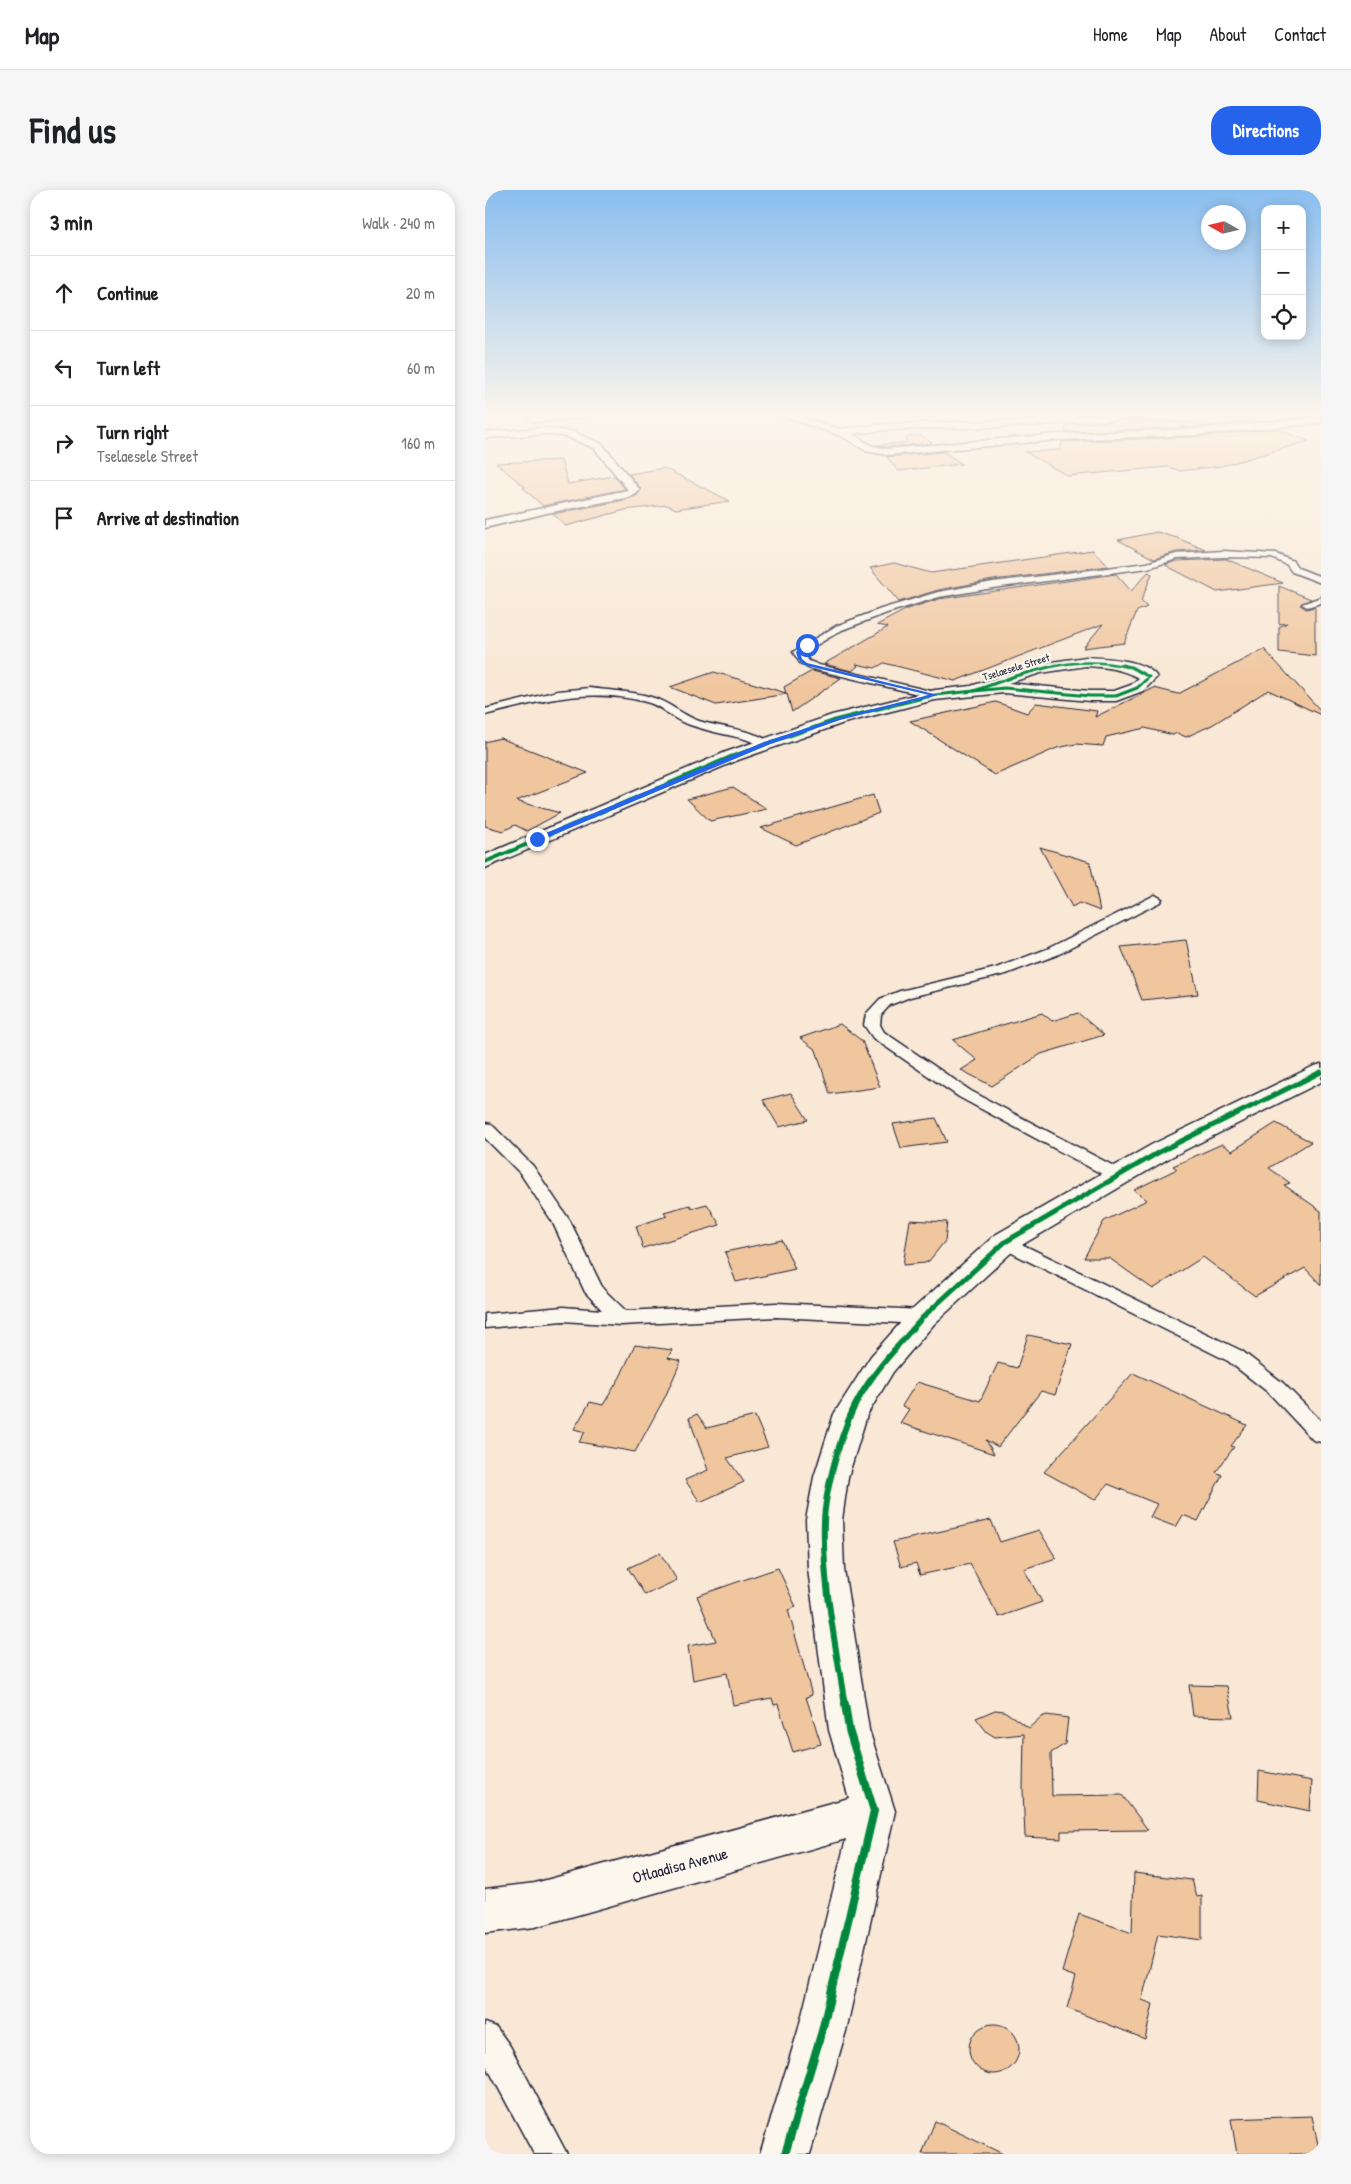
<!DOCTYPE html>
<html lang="en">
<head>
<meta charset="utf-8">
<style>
  body { margin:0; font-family:"Patrick Hand",sans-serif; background:#f6f6f6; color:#202124 }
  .controls { position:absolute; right:15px; top:15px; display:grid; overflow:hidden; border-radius:10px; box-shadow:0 2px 12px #0003 }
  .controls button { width:45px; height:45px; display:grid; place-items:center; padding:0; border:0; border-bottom:1px solid #e0e0e0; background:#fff; color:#202124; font:25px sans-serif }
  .compass { position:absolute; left:716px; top:15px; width:45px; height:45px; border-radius:50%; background:#fff; box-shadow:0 2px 12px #0003; rotate:278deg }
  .stop { position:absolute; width:15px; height:15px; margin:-11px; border:4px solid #2563eb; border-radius:50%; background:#fff }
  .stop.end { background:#2563eb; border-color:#fff; box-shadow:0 1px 5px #0008 }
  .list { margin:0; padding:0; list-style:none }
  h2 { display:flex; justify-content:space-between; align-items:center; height:65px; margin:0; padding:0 20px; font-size:21px }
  h2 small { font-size:16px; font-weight:400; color:#757577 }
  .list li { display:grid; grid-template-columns:32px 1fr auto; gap:15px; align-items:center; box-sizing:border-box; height:75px; padding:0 20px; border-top:1px solid #e0e0e0 }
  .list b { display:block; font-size:19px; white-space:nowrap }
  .list p { margin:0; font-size:16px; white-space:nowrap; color:#757577 }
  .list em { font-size:16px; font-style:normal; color:#757577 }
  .icon { flex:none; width:28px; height:28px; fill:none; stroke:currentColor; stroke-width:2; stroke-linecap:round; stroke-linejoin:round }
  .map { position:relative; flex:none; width:836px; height:1964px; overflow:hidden; border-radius:20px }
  header { display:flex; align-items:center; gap:30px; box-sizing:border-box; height:70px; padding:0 25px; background:#fff; border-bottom:1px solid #e0e0e0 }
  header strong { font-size:24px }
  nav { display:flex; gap:28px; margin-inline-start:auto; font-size:18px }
  .intro { display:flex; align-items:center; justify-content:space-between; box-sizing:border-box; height:120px; padding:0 30px }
  h1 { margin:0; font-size:35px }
  .button { padding:12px 22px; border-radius:20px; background:#2563eb; color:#fff; font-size:18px; font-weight:700 }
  main { display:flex; gap:30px; padding:0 30px }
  aside { flex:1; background:#fff; border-radius:20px; box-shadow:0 2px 12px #0003 }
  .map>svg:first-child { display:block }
  .building { fill:#f0c69f; stroke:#22223b }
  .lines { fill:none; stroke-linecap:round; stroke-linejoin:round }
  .service-casing { stroke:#22223b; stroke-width:3 }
  .minor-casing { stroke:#22223b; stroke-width:3 }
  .service { fill:#fbf7ec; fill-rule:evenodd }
  .minor { fill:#fbf7ec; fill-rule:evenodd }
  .cycleway-far5-casing { stroke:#fbf7ec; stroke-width:4.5 }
  .cycleway-far4-casing { stroke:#fbf7ec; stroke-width:5 }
  .cycleway-far3-casing { stroke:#fbf7ec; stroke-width:6 }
  .cycleway-far2-casing { stroke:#fbf7ec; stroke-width:8 }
  .cycleway-far1-casing { stroke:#fbf7ec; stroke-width:9 }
  .cycleway-casing { stroke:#fbf7ec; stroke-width:11 }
  .cycleway-far5 { stroke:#00873e; stroke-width:2.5 }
  .cycleway-far4 { stroke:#00873e; stroke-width:3 }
  .cycleway-far3 { stroke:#00873e; stroke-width:4 }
  .cycleway-far2 { stroke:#00873e; stroke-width:5 }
  .cycleway-far1 { stroke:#00873e; stroke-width:6 }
  .cycleway { stroke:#00873e; stroke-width:8 }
  .route { fill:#2563eb }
  .labels { text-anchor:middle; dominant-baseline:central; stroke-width:4.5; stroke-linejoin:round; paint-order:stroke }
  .far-street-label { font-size:11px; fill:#22223b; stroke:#fbf7ec }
  .near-street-label { font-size:16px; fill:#22223b; stroke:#fbf7ec }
</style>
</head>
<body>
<header>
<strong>Map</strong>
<nav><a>Home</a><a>Map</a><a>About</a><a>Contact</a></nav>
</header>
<div class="intro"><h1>Find us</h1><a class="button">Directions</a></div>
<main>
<aside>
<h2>3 min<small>Walk · 240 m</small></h2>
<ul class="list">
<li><svg class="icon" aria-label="ahead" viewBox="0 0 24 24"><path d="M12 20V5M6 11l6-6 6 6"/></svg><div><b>Continue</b></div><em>20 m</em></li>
<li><svg class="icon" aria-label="left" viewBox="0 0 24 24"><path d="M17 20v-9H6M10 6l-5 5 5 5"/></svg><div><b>Turn left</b></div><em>60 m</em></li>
<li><svg class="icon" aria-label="right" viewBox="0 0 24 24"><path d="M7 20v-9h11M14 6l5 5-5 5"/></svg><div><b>Turn right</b><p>Tselaesele Street</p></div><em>160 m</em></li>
<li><svg class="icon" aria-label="arrive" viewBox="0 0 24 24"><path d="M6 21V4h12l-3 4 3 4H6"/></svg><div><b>Arrive at destination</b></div></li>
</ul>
</aside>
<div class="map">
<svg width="836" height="1964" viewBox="0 0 836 1964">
  <rect width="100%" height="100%" fill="#f8e8d5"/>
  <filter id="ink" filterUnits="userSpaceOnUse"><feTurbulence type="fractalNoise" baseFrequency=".02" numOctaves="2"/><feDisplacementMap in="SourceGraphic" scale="10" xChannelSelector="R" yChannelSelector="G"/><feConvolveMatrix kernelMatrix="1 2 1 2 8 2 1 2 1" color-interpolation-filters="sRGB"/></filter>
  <g filter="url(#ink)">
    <g class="building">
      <polygon points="704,224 749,224 770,231 711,237 580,242 581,235 644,230 717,233"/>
      <polygon points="791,239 824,251 737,276 695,281 683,277 583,286 540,262 575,260 577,252 711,247"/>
      <polygon points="423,246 437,246 447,253 401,257 392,255 420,253"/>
      <polygon points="459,262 477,274 413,281 402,267"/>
      <polygon points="76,270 83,294 129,286 140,299 58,316 38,298 40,297 11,273"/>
      <polygon points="179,278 245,311 191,319 182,315 140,320 81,336 68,324 140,310 152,306 156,299 144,284"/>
      <polygon points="672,342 692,348 721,360 691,362 669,369 633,350"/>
      <polygon points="608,360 623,376 508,390 453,400 414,412 385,378 409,373 446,383"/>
      <polygon points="741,369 798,393 732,402 680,375 692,371"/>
      <polygon points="663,382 667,384 656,411 662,417 652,421 639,453 598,458 618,434 470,491 399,473 390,478 371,474 373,476 367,481 339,474 403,437 392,435 422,419 454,409 631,384 646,401"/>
      <polygon points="794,396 826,409 815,415 821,419 830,417 830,466 794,462 794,437 802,433 794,434"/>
      <polygon points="779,459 836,521 836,525 783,500 727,535 701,547 692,543 688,545 660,538 621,547 618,556 591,554 572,558 510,585 425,531 511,512 542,523 551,513 612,521 610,527 669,498 693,504"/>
      <polygon points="327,481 356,488 307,522 302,504 231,515 185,497 229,482 301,503 299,497"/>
      <polygon points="15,548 103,583 31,611 75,623 42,641 30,635 18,641 0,636 0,552"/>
      <polygon points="248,597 282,619 225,631 202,609"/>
      <polygon points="388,605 394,623 311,655 276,638"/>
      <polygon points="555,657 605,672 615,721 594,713 587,717"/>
      <polygon points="701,750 713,804 657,810 636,757"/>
      <polygon points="557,823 567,831 593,823 619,845 556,864 507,896 476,880 492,870 468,850"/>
      <polygon points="355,834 377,851 395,897 345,904 331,860 315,848"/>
      <polygon points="306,903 323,930 294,937 278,910"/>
      <polygon points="451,928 462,952 416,958 408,934"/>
      <polygon points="791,933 826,952 784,978 805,993 799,995 836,1021 836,1095 820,1078 770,1106 718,1067 668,1099 624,1068 599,1068 619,1031 662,1010 649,1000 692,979 688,976 737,954 747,961"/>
      <polygon points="222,1014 235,1035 158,1058 151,1036 182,1026 179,1022 205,1015 207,1018"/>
      <polygon points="425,1030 462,1032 460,1051 444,1071 440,1073 418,1075"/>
      <polygon points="297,1050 310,1079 251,1092 240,1062"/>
      <polygon points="543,1145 587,1154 570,1205 556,1201 513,1257 501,1250 509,1264 415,1233 424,1219 417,1216 432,1192 495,1211 513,1173 532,1178"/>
      <polygon points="150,1155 187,1160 183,1168 196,1171 180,1207 150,1262 94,1252 100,1242 89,1239 105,1212 118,1215 135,1187"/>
      <polygon points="648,1183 762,1235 746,1256 749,1257 731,1282 737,1285 713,1331 698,1325 691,1337 665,1327 672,1314 623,1294 610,1310 559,1282"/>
      <polygon points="212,1224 222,1238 270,1226 283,1257 242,1268 259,1292 215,1312 200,1290 223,1280 204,1228"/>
      <polygon points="506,1330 515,1352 554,1340 571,1368 539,1379 557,1412 514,1427 485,1374 435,1385 431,1373 416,1377 408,1352"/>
      <polygon points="175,1363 192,1390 160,1405 143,1378"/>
      <polygon points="293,1378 311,1417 303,1420 327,1505 321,1507 336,1554 308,1562 293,1514 289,1515 287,1508 248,1515 242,1483 208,1490 203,1456 231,1451 212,1406"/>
      <polygon points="704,1495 742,1496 748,1527 708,1526"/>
      <polygon points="510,1520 519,1521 544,1538 556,1527 562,1525 583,1528 580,1554 566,1563 567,1606 637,1605 663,1640 576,1641 576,1649 540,1647 538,1600 539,1544 510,1547 502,1542 491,1528"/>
      <polygon points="774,1581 827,1591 825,1621 773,1610"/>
      <polygon points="649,1683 707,1690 712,1707 717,1706 717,1750 673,1744 657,1810 668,1814 660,1849 582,1818 591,1787 577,1782 594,1724 647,1743"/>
      <circle cx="509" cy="1859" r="25"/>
      <polygon points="827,1926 835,1964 752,1964 746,1929"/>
      <polygon points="450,1931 518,1964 437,1964"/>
    </g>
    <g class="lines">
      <defs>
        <g id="service">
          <polygon points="738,361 791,364 808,371 813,378 836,387 836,393 807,382 802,375 787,368 738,367 692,369 663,378 508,398 454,407 402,423 357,440 318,463 324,471 334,475 454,503 455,505 450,508 323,478 315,473 308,462 351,436 396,419 453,402 508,392 662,373 691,364"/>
          <polygon points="836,407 836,413 822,417 817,414"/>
          <path d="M105,498C125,501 147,501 166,507C184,512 197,525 214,531C232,537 274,540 287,554L281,557C274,556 267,551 260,549C239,544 217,540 197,532C184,526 175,515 161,512C102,497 57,511 0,525V519L73,501Z"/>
          <polygon points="670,705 677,709 675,712 572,765 521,784 425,807 405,815 396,825 395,835 399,842 486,901 640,982 643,986 640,990 634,991 628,990 474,907 388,848 379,835 381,824 395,809 415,801 511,778 562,759"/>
          <polygon points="0,933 6,934 48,976 85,1031 118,1099 141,1121 291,1113 438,1120 445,1122 448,1127 445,1132 438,1134 291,1127 136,1135 78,1131 0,1138 0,1124 78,1117 117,1120 100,1102 67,1031 35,983 0,948"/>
          <polygon points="520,1046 757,1161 798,1193 836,1231 836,1252 828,1250 784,1203 743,1171 513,1056 511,1052 513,1048"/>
          <polygon points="0,1833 11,1837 25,1856 82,1964 49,1964 0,1873"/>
        </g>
        <g id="minor">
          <polygon points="71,224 106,224 101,227 49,232 44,229 49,226"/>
          <polygon points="292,224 307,224 354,239 402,234 544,230 620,224 661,224 656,227 544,236 402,240 367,244 388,256 401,259 573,244 711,239 836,227 836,233 711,245 573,250 401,265 381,261 358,247"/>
          <polygon points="61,238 88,242 117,254 155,300 151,304 140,308 62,323 0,338 0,330 143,300 109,258 82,247 61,244 0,248 0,242"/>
          <path d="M601,467C621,468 660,469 672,487L658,501L631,511H605L519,503L450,510L359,533L253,570L0,678V665L241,562L347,525L450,500L486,496L553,474ZM601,476C621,477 636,479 654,488L646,495L629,501H605L523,493L556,483Z"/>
          <polygon points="836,874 836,892 686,967 530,1059 449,1134 408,1182 382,1225 363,1287 357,1330 359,1379 384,1540 410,1621 361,1841 325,1964 275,1964 313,1841 361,1649 50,1737 0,1743 0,1699 50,1693 364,1608 344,1540 323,1379 321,1330 329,1287 349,1224 354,1216 386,1166 427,1120 510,1045 666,955 827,877"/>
        </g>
      </defs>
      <use href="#service" class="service-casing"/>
      <use href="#minor" class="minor-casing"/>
      <use href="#service" class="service"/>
      <use href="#minor" class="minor"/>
      <defs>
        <path id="cycleway-far5" d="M566,477C592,471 616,471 642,477"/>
        <g id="cycleway-far4">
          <polyline points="489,501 530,486 572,475"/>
          <polyline points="42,654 247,566 353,529 450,505 519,498 605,506 631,506 652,498 664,487 646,477 637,475"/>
        </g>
        <polyline id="cycleway-far3" points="0,672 45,653"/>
        <polyline id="cycleway-far2" points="409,1160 438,1127 520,1052 676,961 836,882"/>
        <path id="cycleway-far1" d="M360,1516C351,1456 337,1391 339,1331C340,1303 354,1250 366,1224C376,1201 394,1177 411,1158"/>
        <polyline id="cycleway" points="300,1964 337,1841 389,1621 364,1540 360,1514"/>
      </defs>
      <use href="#cycleway-far5" class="cycleway-far5-casing"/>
      <use href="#cycleway-far4" class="cycleway-far4-casing"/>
      <use href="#cycleway-far3" class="cycleway-far3-casing"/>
      <use href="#cycleway-far2" class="cycleway-far2-casing"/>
      <use href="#cycleway-far1" class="cycleway-far1-casing"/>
      <use href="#cycleway" class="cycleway-casing"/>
      <use href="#cycleway-far5" class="cycleway-far5"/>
      <use href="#cycleway-far4" class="cycleway-far4"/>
      <use href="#cycleway-far3" class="cycleway-far3"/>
      <use href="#cycleway-far2" class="cycleway-far2"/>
      <use href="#cycleway-far1" class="cycleway-far1"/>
      <use href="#cycleway" class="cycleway"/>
    </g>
  </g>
  <linearGradient id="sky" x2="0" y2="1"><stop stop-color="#8abeef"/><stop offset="0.45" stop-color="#fcf5ec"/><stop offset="1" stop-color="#fcf5ec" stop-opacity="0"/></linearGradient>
  <rect width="836" height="499" fill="url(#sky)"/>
  <polygon class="route" points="320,454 324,455 315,462 317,469 322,473 453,505 355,530 283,555 54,651 49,651 49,648 279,552 352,528 444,505 319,475 313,469 311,462"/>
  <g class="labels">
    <g class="far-street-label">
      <text transform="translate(531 477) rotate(-17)">Tselaesele Street</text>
    </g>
    <g class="near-street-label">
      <text transform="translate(195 1675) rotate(-15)">Otlaadisa Avenue</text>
    </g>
  </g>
</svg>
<div class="controls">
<button>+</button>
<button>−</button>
<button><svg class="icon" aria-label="locate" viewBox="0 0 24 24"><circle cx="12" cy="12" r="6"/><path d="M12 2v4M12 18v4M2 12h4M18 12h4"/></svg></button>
</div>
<svg class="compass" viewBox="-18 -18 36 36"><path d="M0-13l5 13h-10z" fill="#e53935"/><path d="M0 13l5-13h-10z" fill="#757577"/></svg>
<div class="stop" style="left:322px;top:455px"></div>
<div class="stop end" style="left:52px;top:649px"></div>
</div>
</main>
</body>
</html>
